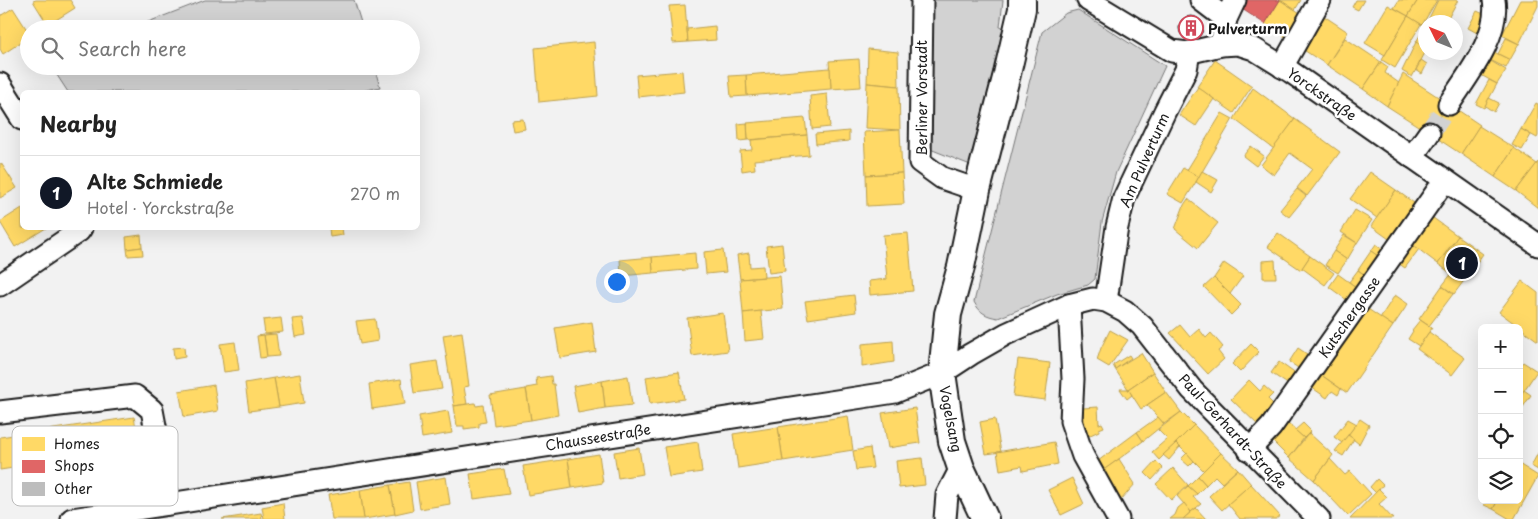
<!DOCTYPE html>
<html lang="en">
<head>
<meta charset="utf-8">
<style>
  body { margin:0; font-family:"Playpen Sans",sans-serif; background:#f2f2f2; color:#222 }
  .controls { position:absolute; right:15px; bottom:15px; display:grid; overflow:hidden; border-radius:8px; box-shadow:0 5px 20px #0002 }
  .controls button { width:45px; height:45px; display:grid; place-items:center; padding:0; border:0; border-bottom:1px solid #e0e0e0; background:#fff; color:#222; font:25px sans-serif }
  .compass { position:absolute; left:1418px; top:15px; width:45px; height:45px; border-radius:50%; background:#fff; box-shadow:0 5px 20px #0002; rotate:313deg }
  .you { position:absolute; left:616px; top:281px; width:18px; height:18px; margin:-12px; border:4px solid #fff; border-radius:50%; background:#1a73e8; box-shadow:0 0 0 8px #1a73e833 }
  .badge { display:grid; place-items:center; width:32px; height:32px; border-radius:50%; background:#111827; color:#fff; font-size:16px; font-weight:700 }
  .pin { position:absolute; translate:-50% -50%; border:2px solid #fff; box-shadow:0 1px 5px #0006 }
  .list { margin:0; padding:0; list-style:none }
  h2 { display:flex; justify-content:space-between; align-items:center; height:65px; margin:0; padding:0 20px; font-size:21px }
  h2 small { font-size:16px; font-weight:400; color:#767676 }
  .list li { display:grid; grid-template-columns:32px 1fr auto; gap:15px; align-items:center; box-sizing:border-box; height:75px; padding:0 20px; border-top:1px solid #e0e0e0 }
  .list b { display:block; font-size:19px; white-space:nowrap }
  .list p { margin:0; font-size:16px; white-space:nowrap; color:#767676 }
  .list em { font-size:16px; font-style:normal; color:#767676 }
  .icon { flex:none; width:28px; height:28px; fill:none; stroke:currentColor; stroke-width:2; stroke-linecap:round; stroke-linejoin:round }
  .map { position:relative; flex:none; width:1538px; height:519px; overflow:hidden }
  .search { position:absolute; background:#fff; box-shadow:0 5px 20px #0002; left:20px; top:20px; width:400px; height:55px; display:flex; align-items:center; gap:12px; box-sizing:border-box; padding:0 18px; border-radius:28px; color:#767676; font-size:19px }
  .panel { position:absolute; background:#fff; box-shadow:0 5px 20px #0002; left:20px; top:90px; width:400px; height:140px; border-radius:8px }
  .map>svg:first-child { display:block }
  .green { fill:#d2d2d2; stroke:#777 }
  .homes { fill:#ffd966; stroke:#bba050 }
  .shops { fill:#e06666; stroke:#a55050 }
  .building { fill:#bdbdbd; stroke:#1c1c1c }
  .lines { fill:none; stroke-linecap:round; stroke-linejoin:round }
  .minor-tunnel { stroke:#d2d2d2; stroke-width:21; stroke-dasharray:21 11; stroke-linecap:butt }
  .minor-casing { stroke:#1c1c1c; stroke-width:25 }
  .major-casing { stroke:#1c1c1c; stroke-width:30 }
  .minor { stroke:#fff; stroke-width:21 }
  .major { stroke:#fff; stroke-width:26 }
  .labels { text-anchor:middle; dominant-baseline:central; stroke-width:5; stroke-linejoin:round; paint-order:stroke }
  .poi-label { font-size:14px; font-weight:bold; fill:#1c1c1c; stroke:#fff; text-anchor:start }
  .street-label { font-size:14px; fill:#1c1c1c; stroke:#fff }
  .key { fill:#fff; stroke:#bbb; stroke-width:1 }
  .key-label { font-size:14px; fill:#1c1c1c }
</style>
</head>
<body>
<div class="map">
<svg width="1538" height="519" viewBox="0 0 1538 519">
  <rect width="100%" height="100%" fill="#f2f2f2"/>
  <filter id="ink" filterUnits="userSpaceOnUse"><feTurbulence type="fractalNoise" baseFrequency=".02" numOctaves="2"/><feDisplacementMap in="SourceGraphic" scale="10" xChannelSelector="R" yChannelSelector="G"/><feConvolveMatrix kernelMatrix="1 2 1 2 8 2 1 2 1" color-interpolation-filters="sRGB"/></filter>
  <g filter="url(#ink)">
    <g class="green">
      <polygon points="205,0 354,0 363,29 130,29"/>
      <polygon points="926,0 1003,0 1000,27 1006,28 973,166 925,147"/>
      <path d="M1078,10L1165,66L1116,172L1102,222L1095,279L1088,285L1057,294L998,318C986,316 980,313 974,302L1042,32L1066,13Z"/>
      <polygon points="51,66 374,66 380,87 358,92 68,92"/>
    </g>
    <g class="homes">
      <polygon points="36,0 70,0 75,8 48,25 33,1"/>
      <polygon points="1280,0 1301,0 1295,10"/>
      <polygon points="1280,0 1308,18 1292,41 1265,24"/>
      <polygon points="1356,0 1364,0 1358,10 1352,7"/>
      <polygon points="1399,0 1418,0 1408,16 1394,8"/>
      <polygon points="1418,0 1437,0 1422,25 1408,16"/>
      <polygon points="1438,0 1458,0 1446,22 1427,22"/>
      <polygon points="1520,0 1538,0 1538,6 1519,44 1502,35"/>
      <polygon points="685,5 688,42 673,43 669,6"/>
      <polygon points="1388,5 1408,16 1385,55 1365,43"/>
      <polygon points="13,8 29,33 29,37 3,54 0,49 0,16"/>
      <polygon points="1477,11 1486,15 1477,33 1468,28"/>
      <polygon points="1321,14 1348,32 1327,65 1299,47"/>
      <polygon points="1408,16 1421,24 1395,68 1382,60"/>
      <polygon points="1426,25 1426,47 1416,42"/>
      <polygon points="715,26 716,40 688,42 687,29"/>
      <polygon points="1345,38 1381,62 1363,89 1327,65"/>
      <polygon points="1506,38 1519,44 1510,60 1498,54"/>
      <polygon points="594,42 598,96 539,102 535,48"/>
      <polygon points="1416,42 1426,47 1426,51 1412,77 1402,71"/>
      <polygon points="868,49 898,52 899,86 867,83"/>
      <polygon points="1494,52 1510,60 1506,68 1490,60"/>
      <polygon points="859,59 861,87 831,89 829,61"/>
      <polygon points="1215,60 1252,86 1234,113 1197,87"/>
      <polygon points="1421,60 1427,64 1422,74 1416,70"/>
      <polygon points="1489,60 1506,70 1497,84 1481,75"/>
      <polygon points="1381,62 1388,67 1385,73 1399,83 1387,106 1363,89"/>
      <polygon points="830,68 831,89 747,96 746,75"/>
      <polygon points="682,71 684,92 638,97 636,75"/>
      <polygon points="1403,74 1449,104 1429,133 1387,106"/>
      <polygon points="746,75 747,96 731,97 729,76"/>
      <polygon points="1489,80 1497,84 1484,108 1476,104"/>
      <polygon points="867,83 899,86 900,130 865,128"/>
      <polygon points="1198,87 1214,99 1196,126 1179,115"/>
      <polygon points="1253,88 1295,119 1274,149 1234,119"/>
      <polygon points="827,94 830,127 812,129 810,96"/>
      <polygon points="1489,98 1499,103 1494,112 1485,106"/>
      <polygon points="1536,103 1538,104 1538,136 1537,138 1521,129"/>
      <polygon points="1449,104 1480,125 1461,154 1429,133"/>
      <polygon points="1222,113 1233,119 1199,177 1187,170"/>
      <polygon points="805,118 807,135 748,140 747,123"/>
      <polygon points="523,119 525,129 513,131 511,120"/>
      <polygon points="1295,119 1340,152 1307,196 1297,188 1312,169 1290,153 1274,175 1261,165"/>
      <polygon points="747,123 748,140 739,141 738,124"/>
      <polygon points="1479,126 1514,148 1495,177 1461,154"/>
      <polygon points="1521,129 1531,135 1522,150 1512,145"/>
      <polygon points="900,130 902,173 866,175 864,132"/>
      <polygon points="849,131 849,141 816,144 815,134"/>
      <polygon points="807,135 809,155 754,160 755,169 742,171 740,151 752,150 751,140"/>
      <polygon points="1251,146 1264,156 1256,166 1243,156"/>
      <polygon points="1514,148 1537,164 1516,191 1495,177"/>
      <polygon points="1538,162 1538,208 1516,191"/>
      <polygon points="1,163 17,188 0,198 0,164"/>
      <polygon points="1183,168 1199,177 1183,203 1167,194"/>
      <polygon points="1202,171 1218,180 1211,192 1196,182"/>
      <polygon points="1370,172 1396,190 1377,218 1350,199"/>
      <polygon points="902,173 904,204 867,206 866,175"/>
      <polygon points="1297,189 1306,196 1289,217 1280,210"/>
      <polygon points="1396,190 1421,208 1396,244 1371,226"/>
      <polygon points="1188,199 1218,223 1198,248 1175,229 1184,205"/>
      <polygon points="22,208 22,228 46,228 15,247 0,222"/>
      <polygon points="1355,210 1372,220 1357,243 1341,232"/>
      <polygon points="1429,215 1458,236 1438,264 1409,242"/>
      <polygon points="329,228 342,228 343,235 330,237"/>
      <polygon points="908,233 913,291 870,295 869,281 887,279 883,235"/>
      <polygon points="1278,233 1310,256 1301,270 1268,247"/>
      <polygon points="141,235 142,247 127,249 126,237"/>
      <polygon points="1344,235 1357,243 1347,260 1334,251"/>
      <polygon points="1458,236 1483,254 1463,282 1438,264"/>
      <polygon points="1409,242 1419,249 1405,268 1395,261"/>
      <polygon points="782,244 785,271 769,273 766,246"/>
      <polygon points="1376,244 1387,252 1382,259 1371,251"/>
      <polygon points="142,247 143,255 128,256 127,249"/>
      <polygon points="723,250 726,272 706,274 704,252"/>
      <polygon points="1334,251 1347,260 1338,273 1325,265"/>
      <polygon points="1371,251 1382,259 1369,278 1358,270"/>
      <polygon points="695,253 696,269 653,273 652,257"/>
      <polygon points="749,253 750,267 763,266 764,277 740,279 737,255"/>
      <polygon points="1310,256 1334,273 1325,285 1302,268"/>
      <polygon points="652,257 653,273 621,276 620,260"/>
      <polygon points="1275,260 1276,278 1263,278 1263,261"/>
      <polygon points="1224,263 1243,276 1230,294 1214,278"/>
      <polygon points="1358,270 1369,278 1360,290 1349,282"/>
      <polygon points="1452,273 1463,282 1454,294 1442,286"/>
      <polygon points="1338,274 1360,290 1351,303 1329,287"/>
      <polygon points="780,276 783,309 743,313 740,279"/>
      <polygon points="1214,278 1241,305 1231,315 1204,287"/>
      <polygon points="1522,281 1538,293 1538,341 1499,312"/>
      <polygon points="1442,286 1453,294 1429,326 1419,319"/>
      <polygon points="854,295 856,312 808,319 805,301"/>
      <polygon points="1395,295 1408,304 1393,326 1380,318"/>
      <polygon points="1362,305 1393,326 1347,393 1317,372"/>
      <polygon points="761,311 764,339 745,341 743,313"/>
      <polygon points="723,313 728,351 692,356 687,318"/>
      <polygon points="281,318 283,332 265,334 263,320"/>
      <polygon points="303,318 306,335 295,337 292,319"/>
      <polygon points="375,319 378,341 360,344 356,321"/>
      <polygon points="1420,320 1432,328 1419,346 1408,339 1413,331 1412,330"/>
      <polygon points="592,322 596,352 560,358 555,328"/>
      <polygon points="1180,325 1190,337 1199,329 1206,338 1211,333 1223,347 1218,351 1224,359 1208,374 1170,333"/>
      <polygon points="1110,330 1128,340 1109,367 1097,360 1101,348"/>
      <polygon points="462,332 469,386 464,387 467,404 454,406 443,335"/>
      <polygon points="1429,332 1465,358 1452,375 1417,349"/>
      <polygon points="276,334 279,356 267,357 264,335"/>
      <polygon points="264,335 267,357 260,358 257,336"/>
      <polygon points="893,341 894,362 862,367 862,344"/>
      <polygon points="235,342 239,370 224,372 220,344"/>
      <polygon points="1251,344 1259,352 1240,372 1232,364"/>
      <polygon points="184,347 185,357 174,359 173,348"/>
      <polygon points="1298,348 1313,358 1303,371 1289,362"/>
      <polygon points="1141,353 1153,372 1128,389 1115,369"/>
      <polygon points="1129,355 1131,358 1115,369 1113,365"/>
      <polygon points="1018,359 1050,363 1045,400 1013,396"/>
      <polygon points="437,361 442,389 414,393 410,365"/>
      <polygon points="1279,362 1300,377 1292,387 1271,373"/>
      <polygon points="1523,362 1537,371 1519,398 1519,367"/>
      <polygon points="679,372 684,399 650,404 646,377"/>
      <polygon points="1153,372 1166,392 1141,409 1128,389"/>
      <polygon points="1317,372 1341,389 1338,395 1332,391 1327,398 1308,385"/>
      <polygon points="300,374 304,403 279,407 274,378"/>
      <polygon points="551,376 552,384 554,384 558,415 531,420 526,388 537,386 536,378"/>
      <polygon points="628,376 632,405 605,408 602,381"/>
      <polygon points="274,378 279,407 249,411 245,383"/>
      <polygon points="401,379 405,404 372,409 369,384"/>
      <polygon points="1249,380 1260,391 1264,386 1273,394 1268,399 1278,409 1260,427 1231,399"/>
      <polygon points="602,381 605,408 578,413 573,386"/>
      <polygon points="214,385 218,411 184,417 179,391"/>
      <polygon points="526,389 531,420 494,425 490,395"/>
      <polygon points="1120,389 1128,389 1132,395 1127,399"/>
      <polygon points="1524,390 1531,395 1519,413 1519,398"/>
      <polygon points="1166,392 1181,412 1164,424 1147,405"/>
      <polygon points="475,403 476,406 483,405 486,422 479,423 479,427 464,429 464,426 457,426 454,406"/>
      <polygon points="1098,407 1099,424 1102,423 1104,427 1099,429 1099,431 1086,437 1083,408"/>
      <polygon points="915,408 920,443 888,448 882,413"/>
      <polygon points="448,411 452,433 422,438 419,416"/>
      <polygon points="1181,412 1194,425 1159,460 1152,452 1167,439 1158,430"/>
      <polygon points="848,416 853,450 783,461 778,427"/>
      <polygon points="134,417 140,449 0,470 0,437"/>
      <polygon points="1158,417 1164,424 1143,441 1137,432"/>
      <polygon points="995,419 1001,452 986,454 980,422"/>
      <polygon points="1284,419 1304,438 1289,458 1270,439"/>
      <polygon points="1348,419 1357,424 1342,443 1334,437"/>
      <polygon points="1360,419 1369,425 1359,444 1348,435"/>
      <polygon points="1303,423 1311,431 1304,438 1295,430"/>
      <polygon points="1194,425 1221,453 1204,471 1176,443"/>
      <polygon points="778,427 783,461 738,468 733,434"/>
      <polygon points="1137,432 1143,441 1104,470 1098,461"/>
      <polygon points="1309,433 1333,455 1314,480 1289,458"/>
      <polygon points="1348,435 1354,439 1343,456 1335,451"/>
      <polygon points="698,442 702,472 669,477 664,447"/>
      <polygon points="1054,442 1058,464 1023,471 1022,466 1000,470 997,452"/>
      <polygon points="1176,443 1180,447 1169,460 1163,455"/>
      <polygon points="639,448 643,474 618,478 614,452"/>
      <polygon points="870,448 873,468 856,470 853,451"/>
      <polygon points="1187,453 1194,461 1189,466 1181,459"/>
      <polygon points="1221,453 1238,469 1222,483 1215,476 1206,485 1198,476"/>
      <polygon points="1538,453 1538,470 1531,466"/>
      <polygon points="599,454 603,483 572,488 568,459"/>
      <polygon points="922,458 925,485 899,488 896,461"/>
      <polygon points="568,459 572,488 528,495 523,466"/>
      <polygon points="1119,459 1135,484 1121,500 1102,471"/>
      <polygon points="1330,459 1345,475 1350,471 1371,494 1348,516 1314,480"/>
      <polygon points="1156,461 1163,468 1152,480 1145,473"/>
      <polygon points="1519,464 1538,476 1514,519 1510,519 1493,509 1498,500 1519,500"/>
      <polygon points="1173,468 1188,485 1171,500 1156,484"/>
      <polygon points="504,469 509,494 474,499 470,474"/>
      <polygon points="1238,469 1251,484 1222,510 1209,496"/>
      <polygon points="1198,476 1206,485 1197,494 1188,486"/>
      <polygon points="446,477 450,504 420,509 416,482"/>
      <polygon points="1072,478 1084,504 1061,515 1048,490"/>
      <polygon points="1377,479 1383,485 1376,493 1370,487"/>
      <polygon points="409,482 413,510 395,514 390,485"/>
      <polygon points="1251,484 1280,516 1276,519 1240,519 1228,504"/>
      <polygon points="390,485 395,514 364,519 360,490"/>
      <polygon points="1188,486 1197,494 1193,497 1201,504 1191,512 1177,496"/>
      <polygon points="1379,489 1387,497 1379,504 1393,519 1350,519"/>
      <polygon points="360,490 364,519 332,519 328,495"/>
      <polygon points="1487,500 1498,500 1493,509 1484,505"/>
      <polygon points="283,503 285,519 264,519 262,507"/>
      <polygon points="1184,503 1191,512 1183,519 1170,519 1175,515 1178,508"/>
      <polygon points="1196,508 1206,519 1183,519 1191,512"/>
      <polygon points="261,513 262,519 222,519"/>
    </g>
    <polygon class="shops" points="1244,0 1280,0 1265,24 1239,7"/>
    <circle class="building" cx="1191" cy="28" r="12"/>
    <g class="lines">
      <polyline class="minor-tunnel" points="1429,133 1449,104"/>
      <defs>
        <g id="minor">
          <polyline points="922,0 920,162 942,178 977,190"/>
          <polyline points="1088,0 1172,51 1187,53 1221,45 1238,44 1254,49 1291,72 1538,245"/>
          <polyline points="1201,0 1226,19"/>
          <polyline points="1221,45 1226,19 1235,0"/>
          <polyline points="1282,67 1320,0"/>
          <polyline points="0,84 22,119"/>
          <path d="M1449,104C1467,76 1500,36 1494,0"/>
          <polyline points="1412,157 1429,133"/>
          <polyline points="0,285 79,231 81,228"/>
          <polyline points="1106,301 1117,227 1124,198 1165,111 1186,70 1189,52"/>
          <polyline points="1069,305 1073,379 1071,421 1083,456 1118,519"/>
          <polyline points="0,412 135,396 152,410 164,473 167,504"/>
          <polyline points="1249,450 1271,427 1445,180"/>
          <polyline points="72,519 895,392 942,373 971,354 1006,334 1069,305 1093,299 1106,301 1125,311 1142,326 1192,390 1319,519"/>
          <polyline points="945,519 947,495 961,468"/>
        </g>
        <polyline id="major" points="985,519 961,468 952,441 942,373 948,314 961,267 977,190 1007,74 1022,9 1022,0"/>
      </defs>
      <use href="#minor" class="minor-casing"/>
      <use href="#major" class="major-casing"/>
      <use href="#minor" class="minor"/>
      <use href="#major" class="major"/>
    </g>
  </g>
  <defs>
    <symbol id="building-ring" viewBox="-11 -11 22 22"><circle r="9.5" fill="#fff" stroke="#d1495b" stroke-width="1.5"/><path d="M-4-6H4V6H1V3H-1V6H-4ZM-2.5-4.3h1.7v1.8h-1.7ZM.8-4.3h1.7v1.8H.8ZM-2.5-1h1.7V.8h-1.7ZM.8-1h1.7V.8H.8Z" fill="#d1495b"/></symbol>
  </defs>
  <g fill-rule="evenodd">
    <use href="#building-ring" x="1177" y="14" width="28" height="28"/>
  </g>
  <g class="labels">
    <g class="poi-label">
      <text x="1208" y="28">Pulverturm</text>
    </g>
    <g class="street-label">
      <text transform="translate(1322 94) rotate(35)">Yorckstraße</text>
      <text transform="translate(921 98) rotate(-90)">Berliner Vorstadt</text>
      <text transform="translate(1144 160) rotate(-66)">Am Pulverturm</text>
      <text transform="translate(1349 317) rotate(-55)">Kutschergasse</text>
      <text transform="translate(951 419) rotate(79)">Vogelsang</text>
      <text transform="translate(1233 431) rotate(47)">Paul-Gerhardt-Straße</text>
      <text transform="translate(598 437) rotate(-9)">Chausseestraße</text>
    </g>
  </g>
  <rect x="12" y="426" width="166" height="80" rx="8" class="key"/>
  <rect x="22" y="437" width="23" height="14" fill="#ffd966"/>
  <rect x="22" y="460" width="23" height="13" fill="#e06666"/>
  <rect x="22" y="482" width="23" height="14" fill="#bdbdbd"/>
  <g class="key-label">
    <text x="54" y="449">Homes</text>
    <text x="54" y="471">Shops</text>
    <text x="54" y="494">Other</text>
  </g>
</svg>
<div class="controls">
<button>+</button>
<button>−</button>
<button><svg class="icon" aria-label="locate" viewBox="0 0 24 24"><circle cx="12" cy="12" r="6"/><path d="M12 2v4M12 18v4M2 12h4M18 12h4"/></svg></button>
<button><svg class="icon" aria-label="layers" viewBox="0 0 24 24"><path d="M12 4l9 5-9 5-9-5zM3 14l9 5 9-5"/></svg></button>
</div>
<svg class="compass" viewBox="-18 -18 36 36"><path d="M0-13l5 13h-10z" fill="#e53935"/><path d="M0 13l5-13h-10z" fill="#767676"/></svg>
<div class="you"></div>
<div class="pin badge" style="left:1462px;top:263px">1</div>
<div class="search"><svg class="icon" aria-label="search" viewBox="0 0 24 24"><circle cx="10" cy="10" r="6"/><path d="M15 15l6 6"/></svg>Search here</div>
<section class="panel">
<h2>Nearby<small></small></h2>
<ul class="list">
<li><span class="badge">1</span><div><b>Alte Schmiede</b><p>Hotel · Yorckstraße</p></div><em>270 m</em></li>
</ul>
</section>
</div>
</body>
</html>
